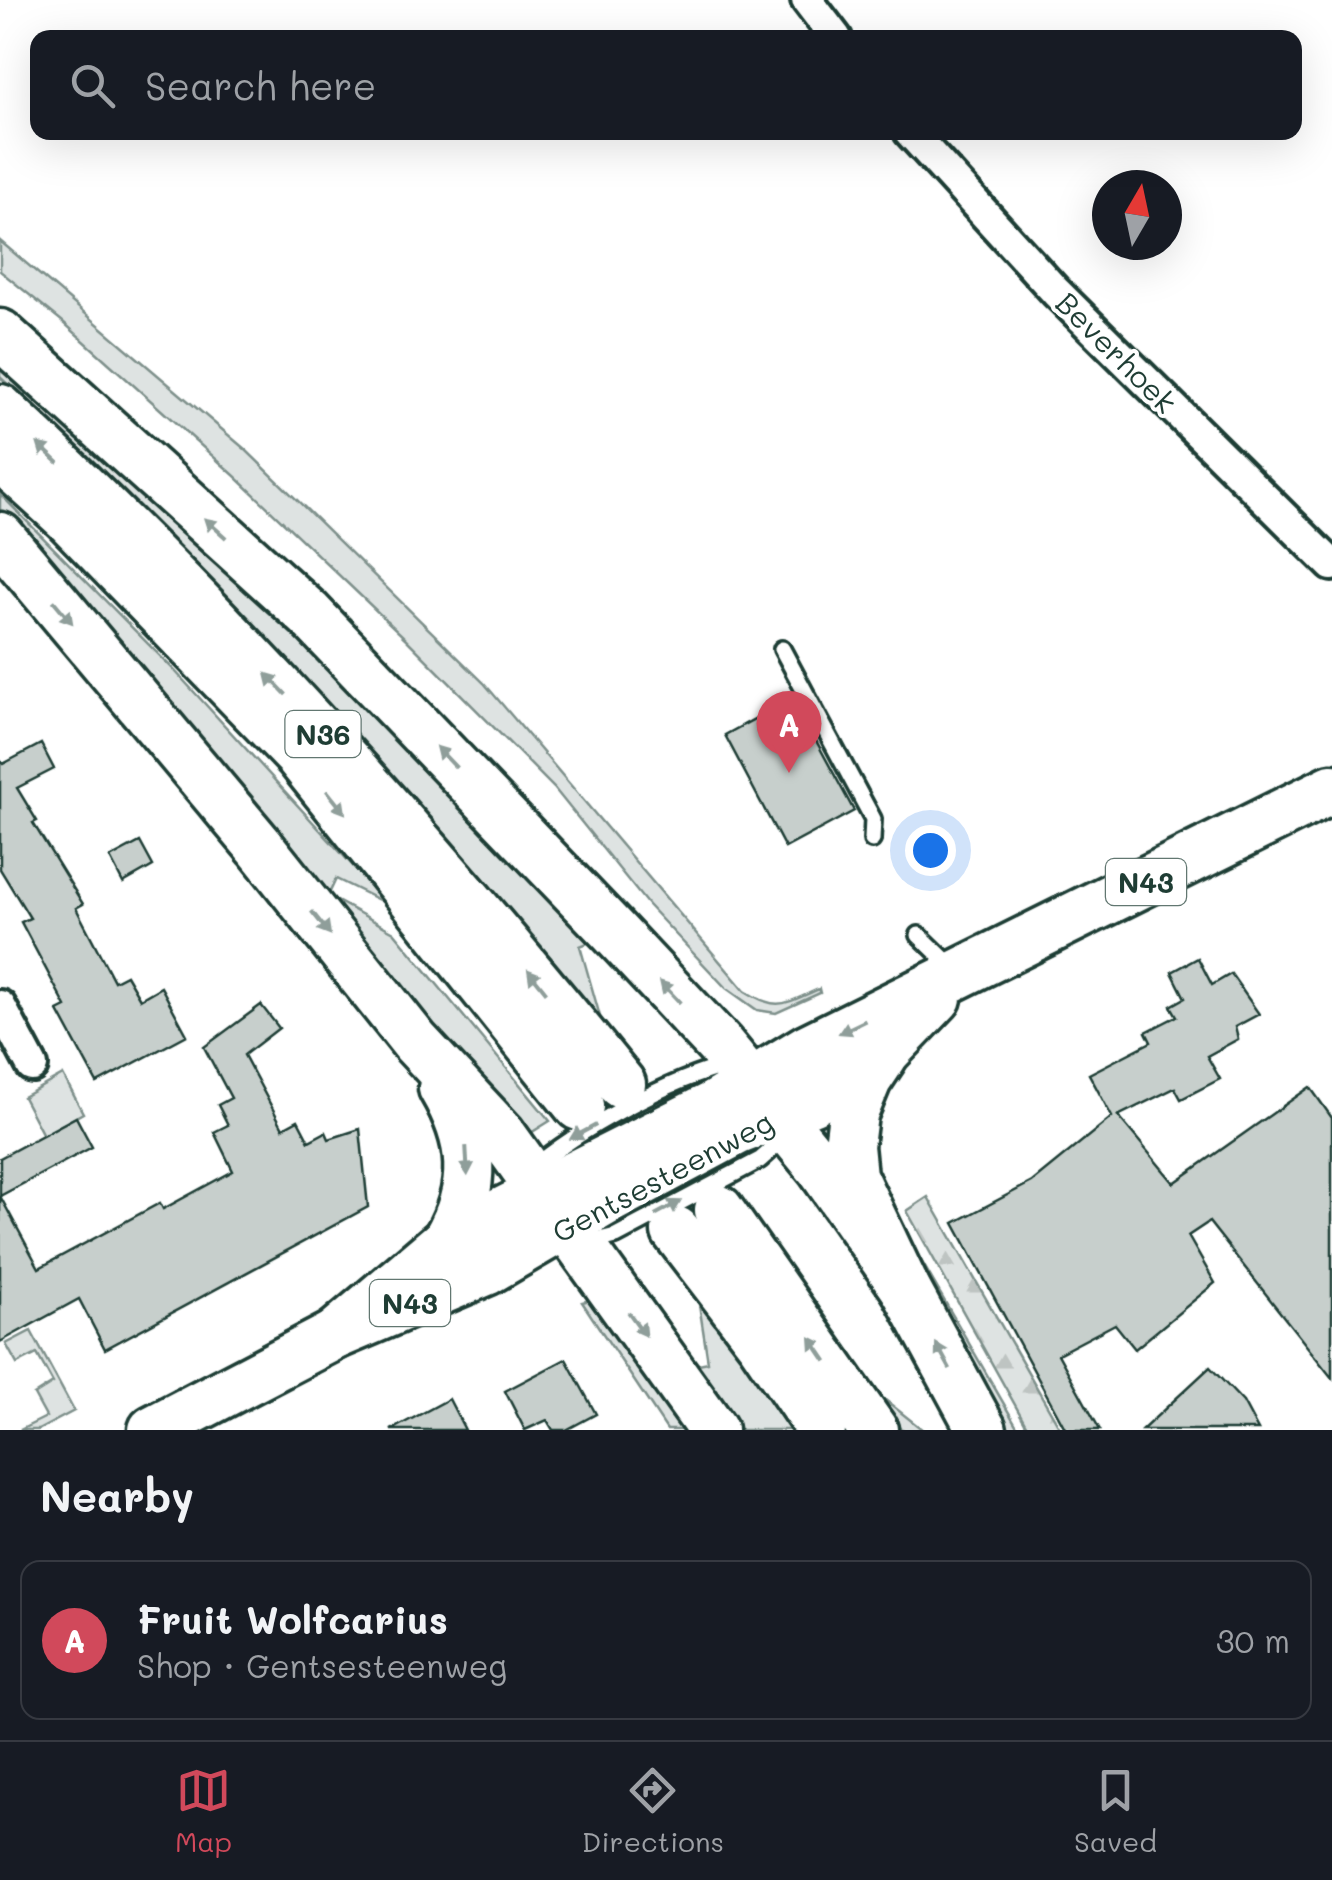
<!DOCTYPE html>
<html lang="en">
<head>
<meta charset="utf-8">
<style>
  body { margin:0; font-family:Mali,sans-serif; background:#242831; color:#f1f3f6 }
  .compass { position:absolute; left:1092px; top:170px; width:90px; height:90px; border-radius:50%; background:#171b24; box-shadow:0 10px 40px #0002; rotate:9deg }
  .you { position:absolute; left:930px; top:850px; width:35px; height:35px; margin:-25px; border:8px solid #fff; border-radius:50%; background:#1a73e8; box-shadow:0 0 0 15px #1a73e833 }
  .badge { display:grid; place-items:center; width:65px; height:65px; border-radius:50%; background:#d1495b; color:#fff; font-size:32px; font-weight:700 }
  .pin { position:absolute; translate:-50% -82px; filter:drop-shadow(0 2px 5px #0008) }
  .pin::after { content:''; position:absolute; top:52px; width:35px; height:30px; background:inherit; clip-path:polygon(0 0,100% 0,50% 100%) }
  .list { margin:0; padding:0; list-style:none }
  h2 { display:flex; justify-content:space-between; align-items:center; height:130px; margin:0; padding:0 40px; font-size:42px }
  h2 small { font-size:32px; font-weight:400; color:#9ea1a6 }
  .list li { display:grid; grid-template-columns:65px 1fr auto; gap:30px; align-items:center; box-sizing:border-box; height:160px; margin:0 20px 20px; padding:0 20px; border:2px solid #363941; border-radius:20px }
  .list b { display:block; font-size:38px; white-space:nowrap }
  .list p { margin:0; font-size:32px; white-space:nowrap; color:#9ea1a6 }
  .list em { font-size:32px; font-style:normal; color:#9ea1a6 }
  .icon { flex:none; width:55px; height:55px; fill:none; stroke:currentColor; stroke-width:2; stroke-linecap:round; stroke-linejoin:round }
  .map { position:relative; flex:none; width:1332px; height:1430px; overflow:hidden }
  .search { position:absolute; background:#171b24; box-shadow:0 10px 40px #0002; left:30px; right:30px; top:30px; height:110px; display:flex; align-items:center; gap:25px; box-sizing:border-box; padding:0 35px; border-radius:20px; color:#9ea1a6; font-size:38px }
  .sheet { height:310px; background:#171b24 }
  nav { display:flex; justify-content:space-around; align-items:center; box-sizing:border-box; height:140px; border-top:2px solid #363941; background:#171b24; font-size:28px; color:#9ea1a6 }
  nav a { display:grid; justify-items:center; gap:5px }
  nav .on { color:#d1495b }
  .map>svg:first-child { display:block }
  .green { fill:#dee3e2; stroke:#7e908b; stroke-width:2.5 }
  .forest { fill:url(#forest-firs); stroke:#7e908b; stroke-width:2.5 }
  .building { fill:#c7cfcc; stroke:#1f3d34; stroke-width:2.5 }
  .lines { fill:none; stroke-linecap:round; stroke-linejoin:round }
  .service-casing { stroke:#1f3d34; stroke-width:22 }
  .minor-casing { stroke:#1f3d34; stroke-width:38 }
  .primary-casing { stroke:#1f3d34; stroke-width:55 }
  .service { stroke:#fff; stroke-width:15 }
  .minor { stroke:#fff; stroke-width:30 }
  .primary { stroke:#fff; stroke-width:48 }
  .oneway { fill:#8f9e9a }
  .labels { text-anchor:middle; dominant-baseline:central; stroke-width:8; stroke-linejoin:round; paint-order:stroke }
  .shield { fill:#fff; stroke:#627771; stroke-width:2.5 }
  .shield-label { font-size:28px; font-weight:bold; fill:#1f3d34 }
  .street-label { font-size:30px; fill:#1f3d34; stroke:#fff }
</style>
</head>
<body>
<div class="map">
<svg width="1332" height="1430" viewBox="0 0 1332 1430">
  <defs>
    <pattern id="forest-firs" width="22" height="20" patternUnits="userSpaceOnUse" patternTransform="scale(2.5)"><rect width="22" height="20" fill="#dee3e2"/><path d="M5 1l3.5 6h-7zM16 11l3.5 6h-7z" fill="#bec4c2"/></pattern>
  </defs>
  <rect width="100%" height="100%" fill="#fff"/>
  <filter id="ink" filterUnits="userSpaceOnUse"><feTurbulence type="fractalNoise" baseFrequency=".01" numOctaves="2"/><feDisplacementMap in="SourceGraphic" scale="20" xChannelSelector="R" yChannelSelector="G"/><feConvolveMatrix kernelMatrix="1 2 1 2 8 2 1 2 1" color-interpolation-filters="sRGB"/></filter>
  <g filter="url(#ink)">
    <g class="green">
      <path d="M0,241L246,450L484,683L745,991C778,1012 784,1004 819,989L820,993L776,1013L757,1010L726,988L648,905L554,788L407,640L235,476L63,322L0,271Z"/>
      <path d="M0,355L315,642L598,939L580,946L603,1027C412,797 217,579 0,377Z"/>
      <polygon points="0,494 175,671 383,899 381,901 336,879 328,896 394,932 550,1121 521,1139 0,514"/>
      <polygon points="63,1075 83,1113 43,1135 23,1097"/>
      <polygon points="870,1184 900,1224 1019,1430 1004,1430 974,1365"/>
      <polygon points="697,1291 796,1430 728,1430 689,1366 708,1362"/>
      <polygon points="598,1298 698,1430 667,1430 582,1302"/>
      <polygon points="31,1331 74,1411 38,1430 20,1430 46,1417 34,1395 53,1383 37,1354 17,1364 6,1344"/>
      <polygon points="884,1399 923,1430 901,1430 882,1401"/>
    </g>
    <polygon class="forest" points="928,1197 1061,1430 1029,1430 907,1211"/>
    <g class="building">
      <polygon points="793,698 854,811 785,848 725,735"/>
      <polygon points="41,744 54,769 17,788 37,821 33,823 83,904 76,908 114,981 126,975 140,999 161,987 187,1035 97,1083 58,1011 66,1007 21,922 30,918 0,869 0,760 3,764"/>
      <polygon points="140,842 153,866 123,883 110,858"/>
      <polygon points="1198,958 1212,985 1231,974 1259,1014 1235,1027 1238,1039 1207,1056 1220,1079 1181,1099 1175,1088 1118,1116 1174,1183 1310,1087 1332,1118 1332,1378 1209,1222 1188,1236 1215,1283 1135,1349 1115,1324 1058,1354 1100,1430 1066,1430 954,1223 1032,1182 1112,1117 1089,1074 1151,1042 1146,1032 1177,1016 1171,1006 1185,998 1172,972"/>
      <polygon points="261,1005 279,1028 244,1055 283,1128 298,1120 309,1141 326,1132 329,1139 360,1129 368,1207 105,1349 79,1299 0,1342 0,1158 76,1117 92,1147 0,1196 39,1268 160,1203 163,1209 233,1171 214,1132 228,1125 218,1105 231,1098 204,1047"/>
      <polygon points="566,1359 596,1414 566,1430 553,1430 547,1420 525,1430 505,1391"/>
      <polygon points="1210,1367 1243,1402 1258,1430 1142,1430"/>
      <polygon points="449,1399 465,1430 391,1430"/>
    </g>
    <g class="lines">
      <defs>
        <g id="service">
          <polyline points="782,649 873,819 872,840"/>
          <polyline points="919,935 953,968"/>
          <path d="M531,1170C576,1131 671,1078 729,1065"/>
          <polyline points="588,1243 616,1236 760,1160 787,1136"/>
        </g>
        <g id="minor">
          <polyline points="807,0 836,38"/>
          <polyline points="910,132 1056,292 1332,565"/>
          <polyline points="0,1006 32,1066"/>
        </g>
        <g id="primary">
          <polyline points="0,334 309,614 612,930 719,1044 821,1168 905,1288"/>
          <path d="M0,409C225,617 428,846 621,1084"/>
          <polyline points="0,456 68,518 299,756 579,1106"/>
          <polyline points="0,537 260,847 415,1042 501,1134 713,1430"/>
          <polyline points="883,1056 867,1080 853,1114 849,1146 852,1176 905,1288 982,1430"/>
          <path d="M443,1088C474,1141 478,1186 447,1240"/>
          <polyline points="719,1210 873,1430"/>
          <polyline points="676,1231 762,1343 821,1430"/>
          <polyline points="335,1335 447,1240 713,1106 807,1049 1332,789"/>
          <polyline points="153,1430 335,1335 486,1271 609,1199 736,1131 813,1100 888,1049 937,998"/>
        </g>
      </defs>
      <use href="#service" class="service-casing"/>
      <use href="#minor" class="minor-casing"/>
      <use href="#primary" class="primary-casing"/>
      <use href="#service" class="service"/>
      <use href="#minor" class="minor"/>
      <use href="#primary" class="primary"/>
    </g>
    <defs><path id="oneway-solid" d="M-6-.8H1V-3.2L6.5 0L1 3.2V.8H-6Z" transform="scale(2.5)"/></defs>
    <g class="oneway">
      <use href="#oneway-solid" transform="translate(48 453) rotate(-137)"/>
      <use href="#oneway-solid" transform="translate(215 528) rotate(-138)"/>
      <use href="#oneway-solid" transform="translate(63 612) rotate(50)"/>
      <use href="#oneway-solid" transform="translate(276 684) rotate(-134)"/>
      <use href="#oneway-solid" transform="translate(446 757) rotate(-134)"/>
      <use href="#oneway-solid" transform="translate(336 802) rotate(51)"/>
      <use href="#oneway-solid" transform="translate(321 923) rotate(51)"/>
      <use href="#oneway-solid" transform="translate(537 981) rotate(-129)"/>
      <use href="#oneway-solid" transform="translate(670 992) rotate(-133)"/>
      <use href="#oneway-solid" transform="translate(852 1027) rotate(154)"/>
      <use href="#oneway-solid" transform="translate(583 1132) rotate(152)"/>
      <use href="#oneway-solid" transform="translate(467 1161) rotate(87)"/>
      <use href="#oneway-solid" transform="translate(668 1208) rotate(-28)"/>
      <use href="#oneway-solid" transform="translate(637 1324) rotate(54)"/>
      <use href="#oneway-solid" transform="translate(818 1349) rotate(-124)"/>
      <use href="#oneway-solid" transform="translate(943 1356) rotate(-119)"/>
    </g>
  </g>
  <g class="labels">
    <g class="shield">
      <rect x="285.5" y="711" width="75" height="46" rx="8"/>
      <rect x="1106" y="859" width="80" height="46" rx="8"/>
      <rect x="370" y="1280" width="80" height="46" rx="8"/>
    </g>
    <g class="shield-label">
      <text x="323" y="734">N36</text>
      <text x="1146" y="882">N43</text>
      <text x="410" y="1303">N43</text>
    </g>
    <g class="street-label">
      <text transform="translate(1117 352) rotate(45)">Beverhoek</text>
      <text transform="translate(662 1176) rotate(-28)">Gentsesteenweg</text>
    </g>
  </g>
</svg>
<svg class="compass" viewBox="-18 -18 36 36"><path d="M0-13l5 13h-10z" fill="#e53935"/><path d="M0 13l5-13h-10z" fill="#9ea1a6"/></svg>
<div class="you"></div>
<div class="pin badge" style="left:789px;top:773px">A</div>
<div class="search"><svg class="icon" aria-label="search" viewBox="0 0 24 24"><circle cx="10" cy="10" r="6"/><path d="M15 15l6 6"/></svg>Search here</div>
</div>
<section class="sheet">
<h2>Nearby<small></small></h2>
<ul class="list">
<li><span class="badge">A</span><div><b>Fruit Wolfcarius</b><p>Shop · Gentsesteenweg</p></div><em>30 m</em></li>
</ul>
</section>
<nav>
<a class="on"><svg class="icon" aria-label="map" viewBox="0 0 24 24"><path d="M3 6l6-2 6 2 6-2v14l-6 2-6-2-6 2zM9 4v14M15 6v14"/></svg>Map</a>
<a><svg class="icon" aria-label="directions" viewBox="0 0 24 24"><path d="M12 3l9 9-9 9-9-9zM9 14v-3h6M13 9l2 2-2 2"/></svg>Directions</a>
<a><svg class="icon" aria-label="saved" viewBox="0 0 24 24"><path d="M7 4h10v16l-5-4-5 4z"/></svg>Saved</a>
</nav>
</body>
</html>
